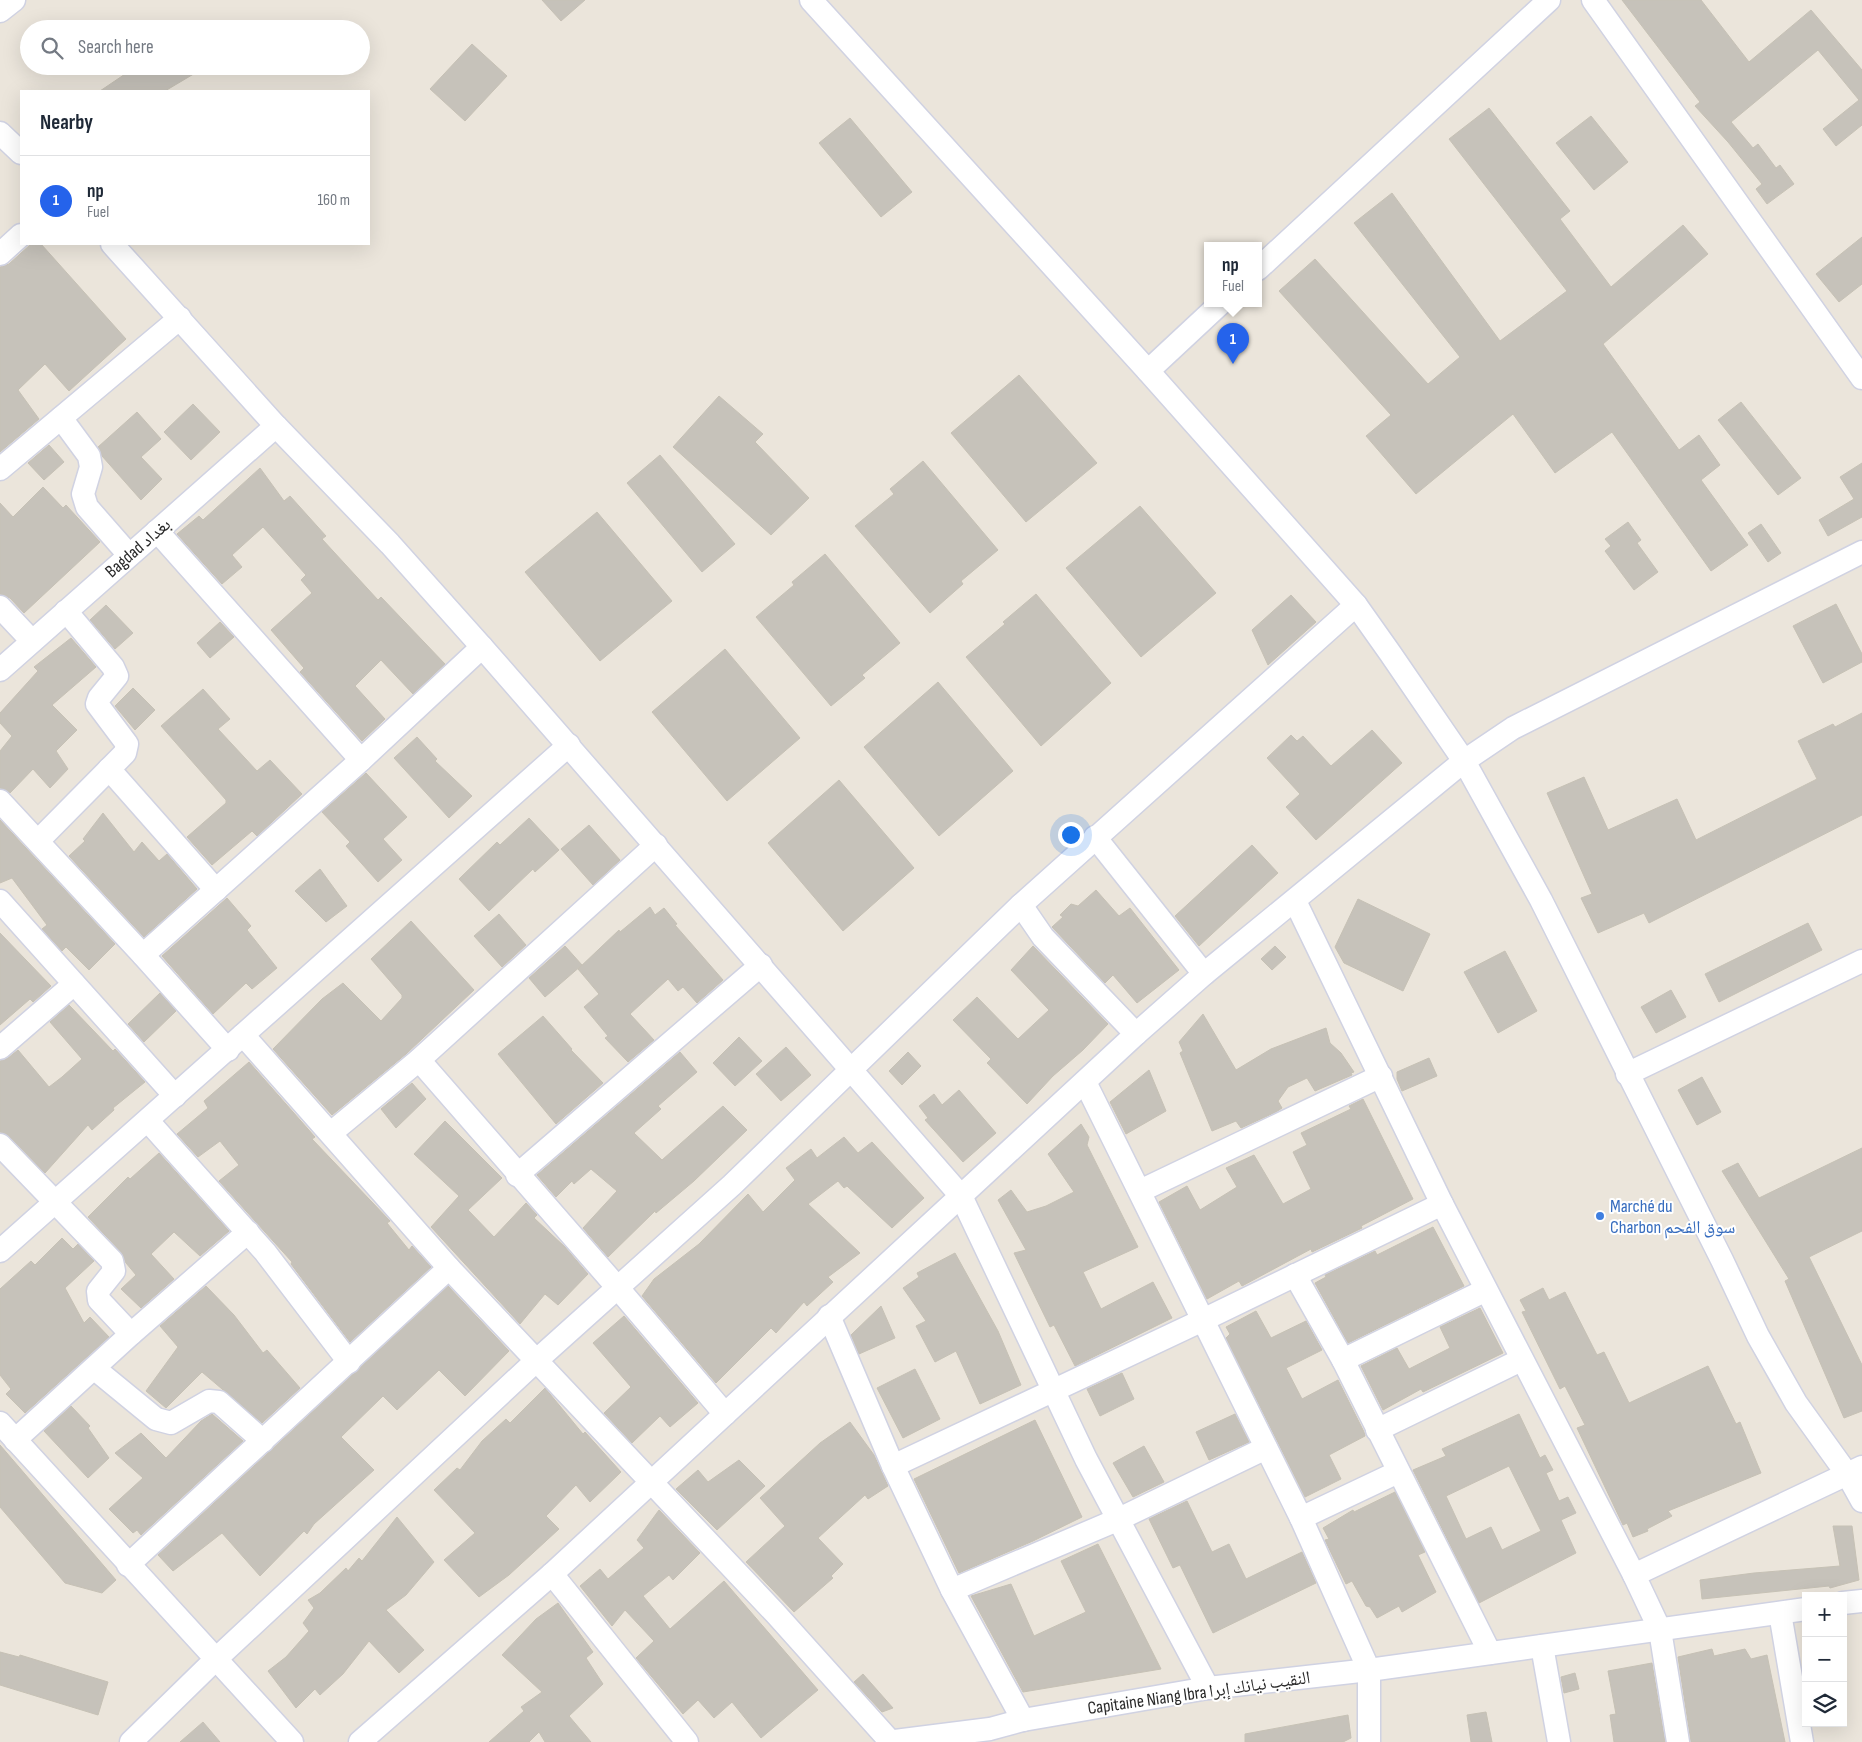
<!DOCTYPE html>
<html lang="en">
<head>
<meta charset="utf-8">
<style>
  body { margin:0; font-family:"Sofia Sans Condensed","Noto Naskh Arabic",sans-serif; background:#f2f2f3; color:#1f2937 }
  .controls { position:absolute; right:15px; bottom:15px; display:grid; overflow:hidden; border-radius:0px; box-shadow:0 5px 20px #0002 }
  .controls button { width:45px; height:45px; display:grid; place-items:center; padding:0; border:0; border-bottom:1px solid #e0e1e3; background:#fff; color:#1f2937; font:25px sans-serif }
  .you { position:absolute; left:1070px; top:834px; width:18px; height:18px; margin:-12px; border:4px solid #fff; border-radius:50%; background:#1a73e8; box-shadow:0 0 0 8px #1a73e833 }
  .badge { display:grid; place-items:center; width:32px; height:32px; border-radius:50%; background:#2563eb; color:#fff; font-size:16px; font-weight:700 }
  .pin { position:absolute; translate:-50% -41px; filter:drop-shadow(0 1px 2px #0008) }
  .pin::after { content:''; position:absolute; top:26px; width:18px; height:15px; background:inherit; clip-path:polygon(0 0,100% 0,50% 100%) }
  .popup { position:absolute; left:1204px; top:242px; width:58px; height:65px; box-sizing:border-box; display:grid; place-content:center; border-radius:0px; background:#fff; filter:drop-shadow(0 1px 4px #0005); font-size:16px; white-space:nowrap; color:#747a83 }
  .popup b { font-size:19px; color:#1f2937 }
  .popup::after { content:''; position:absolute; left:50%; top:100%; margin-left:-10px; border:10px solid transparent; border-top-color:#fff }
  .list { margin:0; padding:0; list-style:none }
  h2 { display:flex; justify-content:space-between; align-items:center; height:65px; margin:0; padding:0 20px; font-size:21px }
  h2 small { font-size:16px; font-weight:400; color:#747a83 }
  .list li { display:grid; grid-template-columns:32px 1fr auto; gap:15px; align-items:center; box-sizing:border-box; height:90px; padding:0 20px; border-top:1px solid #e0e1e3 }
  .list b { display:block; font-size:19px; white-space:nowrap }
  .list p { margin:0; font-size:16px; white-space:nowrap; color:#747a83 }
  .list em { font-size:16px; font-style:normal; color:#747a83 }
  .icon { flex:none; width:28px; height:28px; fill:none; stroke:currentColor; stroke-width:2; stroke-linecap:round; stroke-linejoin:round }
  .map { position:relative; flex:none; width:1862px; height:1742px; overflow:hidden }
  .search { position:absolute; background:#fff; box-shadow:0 5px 20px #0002; left:20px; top:20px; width:350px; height:55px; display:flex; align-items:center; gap:12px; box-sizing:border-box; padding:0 18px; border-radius:28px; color:#747a83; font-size:19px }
  .panel { position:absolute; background:#fff; box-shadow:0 5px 20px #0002; left:20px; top:90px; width:350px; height:155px; border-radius:0px }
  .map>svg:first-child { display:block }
  .building { fill:#c6c2ba; stroke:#c6c1b5; fill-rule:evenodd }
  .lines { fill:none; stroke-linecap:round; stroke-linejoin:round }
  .minor-casing { stroke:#d0d2e2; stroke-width:25 }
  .minor { stroke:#fff; stroke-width:22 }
  .shop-dot { fill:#3f7fe0; stroke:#fff; stroke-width:2 }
  .labels { text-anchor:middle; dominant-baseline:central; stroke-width:4; stroke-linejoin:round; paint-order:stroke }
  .street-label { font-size:18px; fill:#292929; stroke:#fff }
  .shop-label { font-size:18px; fill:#366cbe; stroke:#fff; text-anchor:start }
</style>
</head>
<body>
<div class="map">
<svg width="1862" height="1742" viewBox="0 0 1862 1742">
  <rect width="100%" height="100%" fill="#ebe5db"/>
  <g class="building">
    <polygon points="542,0 585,0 561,21"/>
    <polygon points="1622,0 1701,0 1749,62 1811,10 1862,70 1862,125 1836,146 1823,129 1859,100 1818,50 1731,122 1753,148 1758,144 1776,168 1780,165 1794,184 1767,204 1756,189 1762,184 1728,142 1695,106 1700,102"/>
    <polygon points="472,44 507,76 465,121 430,89"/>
    <polygon points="137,66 207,66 165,91 100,91"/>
    <polygon points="1489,108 1570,211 1560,219 1611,287 1683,225 1708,254 1603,344 1679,450 1699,435 1720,465 1701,480 1748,545 1711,571 1612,432 1555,473 1513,414 1416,494 1366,436 1391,415 1279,291 1315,259 1428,384 1460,357 1354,223 1392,193 1500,341 1567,291 1449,139"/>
    <polygon points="1591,116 1628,162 1594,190 1556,143"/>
    <polygon points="850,118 912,192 881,217 819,143"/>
    <polygon points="1862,237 1862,284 1839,302 1816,274"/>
    <polygon points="31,244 41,244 126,339 69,391 45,364 18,390 39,419 0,452 0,267 9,264"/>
    <polygon points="1019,375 1097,463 1026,522 951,433"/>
    <polygon points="719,396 763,434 755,442 809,498 771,535 673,447"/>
    <polygon points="1741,402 1801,478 1778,495 1718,420"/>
    <polygon points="193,404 220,432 191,460 164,432"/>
    <polygon points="137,412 161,439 141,457 162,479 141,500 102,456 98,447"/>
    <polygon points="49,445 64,462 44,480 28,463"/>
    <polygon points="660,455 735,544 702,572 627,483"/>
    <polygon points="923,461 998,550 961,581 963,584 930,613 855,526 894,494 890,489"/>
    <polygon points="1862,463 1862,517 1828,536 1819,520 1854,499 1840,477"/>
    <polygon points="260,468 284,501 290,496 326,536 322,539 378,600 381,597 445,664 413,694 381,660 355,686 385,719 362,741 300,672 304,668 271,630 312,593 301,580 306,575 263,527 232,555 242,567 222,584 177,534 199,516 203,520"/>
    <polygon points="43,487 63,508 66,505 100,542 24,613 10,598 0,594 0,503 13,517"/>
    <polygon points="1140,506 1216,593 1141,657 1066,568"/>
    <polygon points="597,512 672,601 600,661 525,572"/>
    <polygon points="1628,522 1641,540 1637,543 1658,572 1634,590 1605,551 1611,546 1605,539"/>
    <polygon points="1761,524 1781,553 1768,562 1748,533"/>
    <polygon points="825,554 900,643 862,675 865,678 831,706 756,617 794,585 792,582"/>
    <polygon points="1036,594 1111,683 1041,746 966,657 1005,624 1003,622"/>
    <polygon points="1291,595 1316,622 1268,665 1252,630"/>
    <polygon points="1836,604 1862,654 1862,662 1823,683 1793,626"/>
    <polygon points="106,605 133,633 115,649 90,620"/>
    <polygon points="220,622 234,637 210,658 197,643"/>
    <polygon points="71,638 96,667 52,705 77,730 56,751 68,769 50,788 33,769 10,793 0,788 0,751 12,736 0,723 0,713 38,671 34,667"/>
    <polygon points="725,649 800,738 727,801 652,712"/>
    <polygon points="938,682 1013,771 939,836 864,747"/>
    <polygon points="133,688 155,710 135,730 115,706"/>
    <polygon points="203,689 230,719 218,729 257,771 270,760 302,794 257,836 252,831 212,865 187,837 226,803 226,800 161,726"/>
    <polygon points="1862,713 1862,815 1649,923 1644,913 1598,933 1581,898 1592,894 1547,793 1584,777 1608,830 1677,799 1696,840 1817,779 1798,741 1833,724 1835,727"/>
    <polygon points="1372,730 1402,763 1316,840 1286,807 1300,794 1267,758 1291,735 1297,741 1303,736 1331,766"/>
    <polygon points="417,737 437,759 435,761 472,796 449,818 394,758"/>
    <polygon points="366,773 407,817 383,839 402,860 378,882 346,846 350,842 322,812"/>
    <polygon points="839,780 914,868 843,931 768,843"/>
    <polygon points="103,813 134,852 142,842 159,861 167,854 197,889 144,937 69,856 85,841 83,839"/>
    <polygon points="529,818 559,850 535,872 533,869 489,911 459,879 497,842 500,845"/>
    <polygon points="0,820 115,944 89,970 66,947 62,951 42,929 47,925 12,878 0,883"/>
    <polygon points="589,825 620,860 593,885 561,849"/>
    <polygon points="1252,845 1278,873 1199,946 1175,916"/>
    <polygon points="320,869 347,906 326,922 295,891"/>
    <polygon points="1096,890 1119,916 1130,908 1179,970 1137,1003 1113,975 1105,983 1052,927 1063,917 1060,915 1071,904 1078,906"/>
    <polygon points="227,898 251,926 247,930 277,968 252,989 246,983 213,1014 162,956"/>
    <polygon points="1358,899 1430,934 1403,991 1344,963 1335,947"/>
    <polygon points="650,907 655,915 664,908 677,924 675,925 723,980 697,1003 683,987 678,991 668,979 630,1014 654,1040 628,1062 605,1038 608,1036 584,1007 599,994 578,969 619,930 620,932"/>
    <polygon points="499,914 526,945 502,967 474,936"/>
    <polygon points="411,921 474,990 406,1054 332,1115 273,1049 322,999 343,983 381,1021 402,998 402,995 371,959"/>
    <polygon points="1808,923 1822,950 1719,1002 1705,974"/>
    <polygon points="0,933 51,986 33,1002 30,999 0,1025"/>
    <polygon points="565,946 582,965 545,997 529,978"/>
    <polygon points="1033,946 1108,1024 1083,1050 1053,1076 1027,1104 987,1063 991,1059 953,1020 977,997 1018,1039 1049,1010 1011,970"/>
    <polygon points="1275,946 1286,957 1272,970 1261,959"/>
    <polygon points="1505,951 1537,1011 1498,1033 1464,972"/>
    <polygon points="1671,990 1686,1017 1656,1033 1641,1007"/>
    <polygon points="160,993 176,1011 144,1042 128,1024"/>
    <polygon points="69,1005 113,1051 115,1049 145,1082 113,1108 114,1110 92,1130 88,1125 45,1173 9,1136 0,1132 0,1061 8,1058 18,1050 49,1087 62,1077 82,1059 50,1022"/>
    <polygon points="1203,1014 1236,1070 1271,1049 1326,1028 1330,1043 1341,1053 1354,1072 1351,1073 1352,1075 1315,1091 1307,1078 1288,1087 1278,1101 1282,1108 1276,1112 1241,1128 1236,1121 1212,1131 1180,1053 1183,1051 1179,1042"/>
    <polygon points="543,1016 572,1049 571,1050 603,1083 556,1124 498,1054"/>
    <polygon points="739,1037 762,1061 735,1086 713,1063"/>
    <polygon points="786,1047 811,1075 781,1101 756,1074"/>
    <polygon points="680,1052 697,1072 658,1106 661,1109 634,1133 662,1160 723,1106 747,1130 694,1181 656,1213 655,1211 608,1257 583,1228 617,1191 591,1169 574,1184 572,1181 556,1197 537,1175"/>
    <polygon points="908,1052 921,1066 902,1085 889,1071"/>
    <polygon points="1429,1058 1437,1076 1402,1091 1397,1079 1397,1072"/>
    <polygon points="249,1062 315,1137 312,1139 390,1221 387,1223 409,1250 412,1246 431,1267 350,1342 291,1264 292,1262 219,1181 239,1165 220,1141 198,1157 177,1134 208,1108 204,1101"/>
    <polygon points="1149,1070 1166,1111 1126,1134 1110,1102"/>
    <polygon points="1702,1077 1721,1112 1697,1125 1678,1090"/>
    <polygon points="412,1083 426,1099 396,1128 381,1109"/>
    <polygon points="959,1090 996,1133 963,1162 925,1120 928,1118 919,1106 934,1094 942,1105"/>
    <polygon points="1363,1099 1413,1199 1361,1226 1362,1228 1312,1252 1311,1249 1242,1286 1239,1281 1207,1299 1159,1202 1187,1186 1200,1210 1237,1187 1226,1168 1254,1155 1283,1204 1311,1189 1293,1152 1307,1145 1301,1133 1351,1109 1349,1106"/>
    <polygon points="445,1121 502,1178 468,1210 494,1237 526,1203 537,1215 534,1218 565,1247 588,1274 558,1305 545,1294 520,1324 431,1227 459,1196 414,1154"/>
    <polygon points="1081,1124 1089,1137 1087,1145 1138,1247 1083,1272 1101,1309 1153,1282 1172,1318 1075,1366 1054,1325 1050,1327 1014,1253 1026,1250 998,1200 1011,1190 1027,1212 1046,1206 1074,1192 1048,1154"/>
    <polygon points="844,1137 858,1153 872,1142 924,1198 892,1228 847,1186 844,1188 838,1181 808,1204 860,1253 828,1277 833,1282 807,1306 804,1302 776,1333 771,1328 716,1383 642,1296 654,1279 699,1244 748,1194 763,1212 795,1180 786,1168 811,1149 817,1158"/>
    <polygon points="1862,1148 1862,1231 1809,1257 1862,1365 1862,1411 1844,1418 1785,1281 1789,1279 1722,1171 1738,1163 1759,1198"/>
    <polygon points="159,1153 229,1231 200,1256 174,1232 151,1254 174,1279 141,1308 121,1289 136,1275 126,1263 121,1252 88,1217 128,1177 130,1179"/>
    <polygon points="1433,1227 1464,1286 1348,1343 1315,1283 1326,1277 1325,1275 1375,1251 1377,1255"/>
    <polygon points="62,1238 73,1249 78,1244 94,1261 65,1288 84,1323 90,1317 109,1337 25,1413 6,1394 11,1389 0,1375 0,1289 31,1261 35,1265"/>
    <polygon points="955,1253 998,1331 1021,1385 980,1404 956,1351 935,1362 916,1326 926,1321 903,1288 919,1277 917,1273"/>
    <polygon points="206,1286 234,1315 263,1353 267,1350 300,1388 262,1423 202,1372 166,1408 146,1391 178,1347 160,1326"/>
    <polygon points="448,1286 509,1351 465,1396 439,1370 397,1410 383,1396 341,1437 374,1470 314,1524 307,1534 304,1531 260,1576 222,1533 173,1571 158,1555"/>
    <polygon points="1543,1288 1549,1300 1565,1292 1597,1355 1604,1352 1629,1403 1708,1366 1736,1424 1740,1422 1761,1473 1668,1511 1672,1516 1647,1529 1648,1531 1633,1537 1627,1523 1623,1525 1577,1428 1585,1425 1565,1386 1560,1389 1522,1312 1526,1311 1520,1300"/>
    <polygon points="881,1306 895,1338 859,1354 851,1335"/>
    <polygon points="1480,1308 1503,1353 1423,1392 1421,1389 1383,1410 1361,1366 1397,1348 1409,1369 1450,1348 1440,1327"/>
    <polygon points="1256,1311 1271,1338 1306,1321 1322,1350 1286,1368 1302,1399 1338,1380 1364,1432 1365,1436 1329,1455 1341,1479 1305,1497 1226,1338 1230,1334 1226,1327"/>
    <polygon points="624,1316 698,1403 670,1427 660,1416 632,1443 604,1413 631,1387 593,1343"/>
    <polygon points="915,1369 940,1419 903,1438 877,1388"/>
    <polygon points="1122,1373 1134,1399 1100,1416 1087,1389"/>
    <polygon points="545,1388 583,1434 585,1432 621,1472 590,1502 576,1485 546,1516 559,1529 509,1575 479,1597 444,1560 475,1533 434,1490 457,1468 460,1470 482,1441 506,1419 510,1423"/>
    <polygon points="71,1406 90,1426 88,1428 109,1458 88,1478 44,1431"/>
    <polygon points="212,1414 243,1441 141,1535 137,1530 133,1533 109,1509 143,1478 115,1453 141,1433 166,1458 201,1421"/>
    <polygon points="1235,1414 1249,1442 1209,1460 1196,1432"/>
    <path d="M1519,1414L1540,1458L1545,1455L1553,1470L1546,1473L1559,1501L1568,1497L1576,1513L1561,1520L1576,1553L1479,1603L1413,1470L1446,1456L1442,1449ZM1509,1466L1541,1531L1502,1550L1491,1527L1466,1539L1446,1496Z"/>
    <polygon points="1035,1420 1082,1517 1033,1541 959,1573 914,1479"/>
    <polygon points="850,1422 874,1455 888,1486 868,1499 865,1495 818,1538 843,1564 831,1576 833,1578 794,1612 746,1562 785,1526 760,1498 820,1443"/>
    <polygon points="0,1445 116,1580 102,1593 65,1583 0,1507"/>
    <polygon points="1144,1446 1164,1482 1133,1497 1113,1463"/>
    <polygon points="739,1460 765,1486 717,1530 676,1489 698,1470 708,1482"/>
    <polygon points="1395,1492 1425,1552 1418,1555 1436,1592 1402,1612 1399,1606 1377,1618 1370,1607 1366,1606 1352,1581 1346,1584 1325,1540 1329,1539 1323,1528 1353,1510 1354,1512"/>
    <polygon points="1187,1501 1212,1552 1229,1544 1246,1579 1302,1552 1316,1583 1213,1633 1180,1565 1173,1568 1149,1519"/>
    <polygon points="659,1510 700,1553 673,1580 669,1575 643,1596 670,1629 724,1581 818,1690 761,1738 732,1702 714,1718 698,1700 683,1714 636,1658 654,1641 625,1610 612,1626 580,1586 600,1569 608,1579 644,1548 637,1540"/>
    <polygon points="397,1517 434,1562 406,1595 386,1610 424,1650 399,1673 369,1641 343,1674 320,1695 315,1689 296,1708 268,1671 286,1657 309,1631 303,1623 314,1608 308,1600 320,1593 346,1568 348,1571 359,1558 362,1561"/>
    <polygon points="1833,1526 1852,1526 1859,1580 1830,1588 1829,1586 1702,1599 1700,1580 1754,1573 1840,1566"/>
    <polygon points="1098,1544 1161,1669 1023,1692 971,1596 1011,1584 1034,1636 1086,1612 1061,1561"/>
    <polygon points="558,1603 593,1652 586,1658 603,1684 569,1716 591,1742 545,1742 539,1732 529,1742 489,1742 524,1711 521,1707 542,1692 502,1655 536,1619"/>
    <polygon points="1712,1649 1714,1656 1745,1649 1751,1659 1767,1655 1785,1742 1691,1742 1678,1657"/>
    <polygon points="0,1652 19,1657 20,1655 108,1682 98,1715 0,1685"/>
    <polygon points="1652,1663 1665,1742 1614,1742 1610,1715 1616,1714 1608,1671"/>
    <polygon points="1575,1673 1579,1689 1564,1693 1561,1677"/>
    <polygon points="863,1674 893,1708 882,1712 854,1682"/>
    <polygon points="1486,1712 1492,1742 1471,1742 1467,1715"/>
    <polygon points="1348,1715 1351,1738 1343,1742 1245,1742 1245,1734"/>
    <polygon points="203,1722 220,1742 180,1742"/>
  </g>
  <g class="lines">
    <defs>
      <g id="minor">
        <polyline points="811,0 1148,371 1356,605 1390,653 1464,761 1541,900 1722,1260 1758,1336 1796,1403 1847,1474 1862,1501"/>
        <polyline points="1593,0 1862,378"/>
        <polyline points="0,11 14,0"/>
        <polyline points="0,133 21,153"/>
        <polyline points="112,244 276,426 390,544 482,647 961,1196 1086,1459 1208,1688"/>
        <polyline points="0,254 21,235"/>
        <polyline points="1258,269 1549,0"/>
        <polyline points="1148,371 1221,303"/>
        <polyline points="61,418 89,456 91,467 83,494 87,507 129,555"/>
        <polyline points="0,469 180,318"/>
        <polyline points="157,531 361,760"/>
        <polyline points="0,607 32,641"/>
        <polyline points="0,670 276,426"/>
        <polyline points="109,769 216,890"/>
        <polyline points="0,801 143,955 228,1050"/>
        <polyline points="1095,837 1204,974"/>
        <polyline points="38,841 125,753 127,744 97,704 99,698 117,676 113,667 66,611"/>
        <polyline points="0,901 175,1096"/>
        <polyline points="1295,901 1442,1204 1634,1575"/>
        <polyline points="1021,905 1043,937 1136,1034"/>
        <polyline points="143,955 361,760 482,647"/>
        <polyline points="243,1035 449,1268 775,1613 890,1741"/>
        <polyline points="0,1048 74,984"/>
        <polyline points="419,1060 617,1287 725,1414"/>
        <polyline points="1627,1074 1862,961"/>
        <polyline points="1085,1082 1301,1518 1369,1670 1369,1742"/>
        <polyline points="148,1121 265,1252 349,1362"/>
        <polyline points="331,1133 419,1060 656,845"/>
        <polyline points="0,1145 112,1261 114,1271 98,1291 99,1300 131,1334"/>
        <polyline points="517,1175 761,965"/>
        <polyline points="1140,1191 1381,1076"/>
        <polyline points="0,1251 569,745"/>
        <polyline points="1295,1275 1343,1360 1490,1653"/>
        <polyline points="829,1316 893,1466 952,1590 1023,1720"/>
        <polyline points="1343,1360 1486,1290"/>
        <polyline points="95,1369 156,1419 171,1423 209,1401 219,1402 263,1441"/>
        <polyline points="0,1423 292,1742"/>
        <polyline points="1377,1430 1521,1360"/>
        <polyline points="15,1440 131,1334 248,1232"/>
        <polyline points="893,1466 1203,1320 1442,1204"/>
        <polyline points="1301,1518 1398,1472"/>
        <polyline points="128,1565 449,1268"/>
        <polyline points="552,1574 687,1742"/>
        <polyline points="952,1590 1117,1520 1266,1448"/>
        <polyline points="1843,1603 1862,1601"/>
        <polyline points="1780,1613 1802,1742"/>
        <polyline points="1542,1646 1559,1742"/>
        <polyline points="131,1742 216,1659 537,1360 732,1185 1021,905 1356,605"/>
        <polyline points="360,1742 552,1574 1136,1034 1204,974 1464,761 1513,728 1862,552"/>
        <polyline points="887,1742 990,1729 1023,1720 1208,1688 1369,1670 1806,1609"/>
        <polyline points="1678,1742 1660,1630 1634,1575 1862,1467"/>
      </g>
    </defs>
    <use href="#minor" class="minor-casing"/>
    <use href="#minor" class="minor"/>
  </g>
  <circle class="shop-dot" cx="1600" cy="1216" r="5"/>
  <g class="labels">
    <g class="street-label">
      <text transform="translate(138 548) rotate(-41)">Bagdad بغداد</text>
      <text transform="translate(1199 1693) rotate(-8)">Capitaine Niang Ibra النقيب نيانك إبرا</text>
    </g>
    <g class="shop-label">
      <text x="1610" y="1206">Marché du<tspan x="1610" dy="21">Charbon سوق الفحم</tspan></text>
    </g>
  </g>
</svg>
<div class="controls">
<button>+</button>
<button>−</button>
<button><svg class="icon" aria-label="layers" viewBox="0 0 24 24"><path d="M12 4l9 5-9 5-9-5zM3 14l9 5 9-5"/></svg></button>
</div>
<div class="you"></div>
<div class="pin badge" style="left:1233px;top:364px">1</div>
<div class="popup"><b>np</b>Fuel</div>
<div class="search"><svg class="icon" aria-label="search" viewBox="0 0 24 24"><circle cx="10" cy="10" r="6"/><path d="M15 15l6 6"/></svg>Search here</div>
<section class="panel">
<h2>Nearby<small></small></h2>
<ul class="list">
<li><span class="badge">1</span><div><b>np</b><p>Fuel</p></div><em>160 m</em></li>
</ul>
</section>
</div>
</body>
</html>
